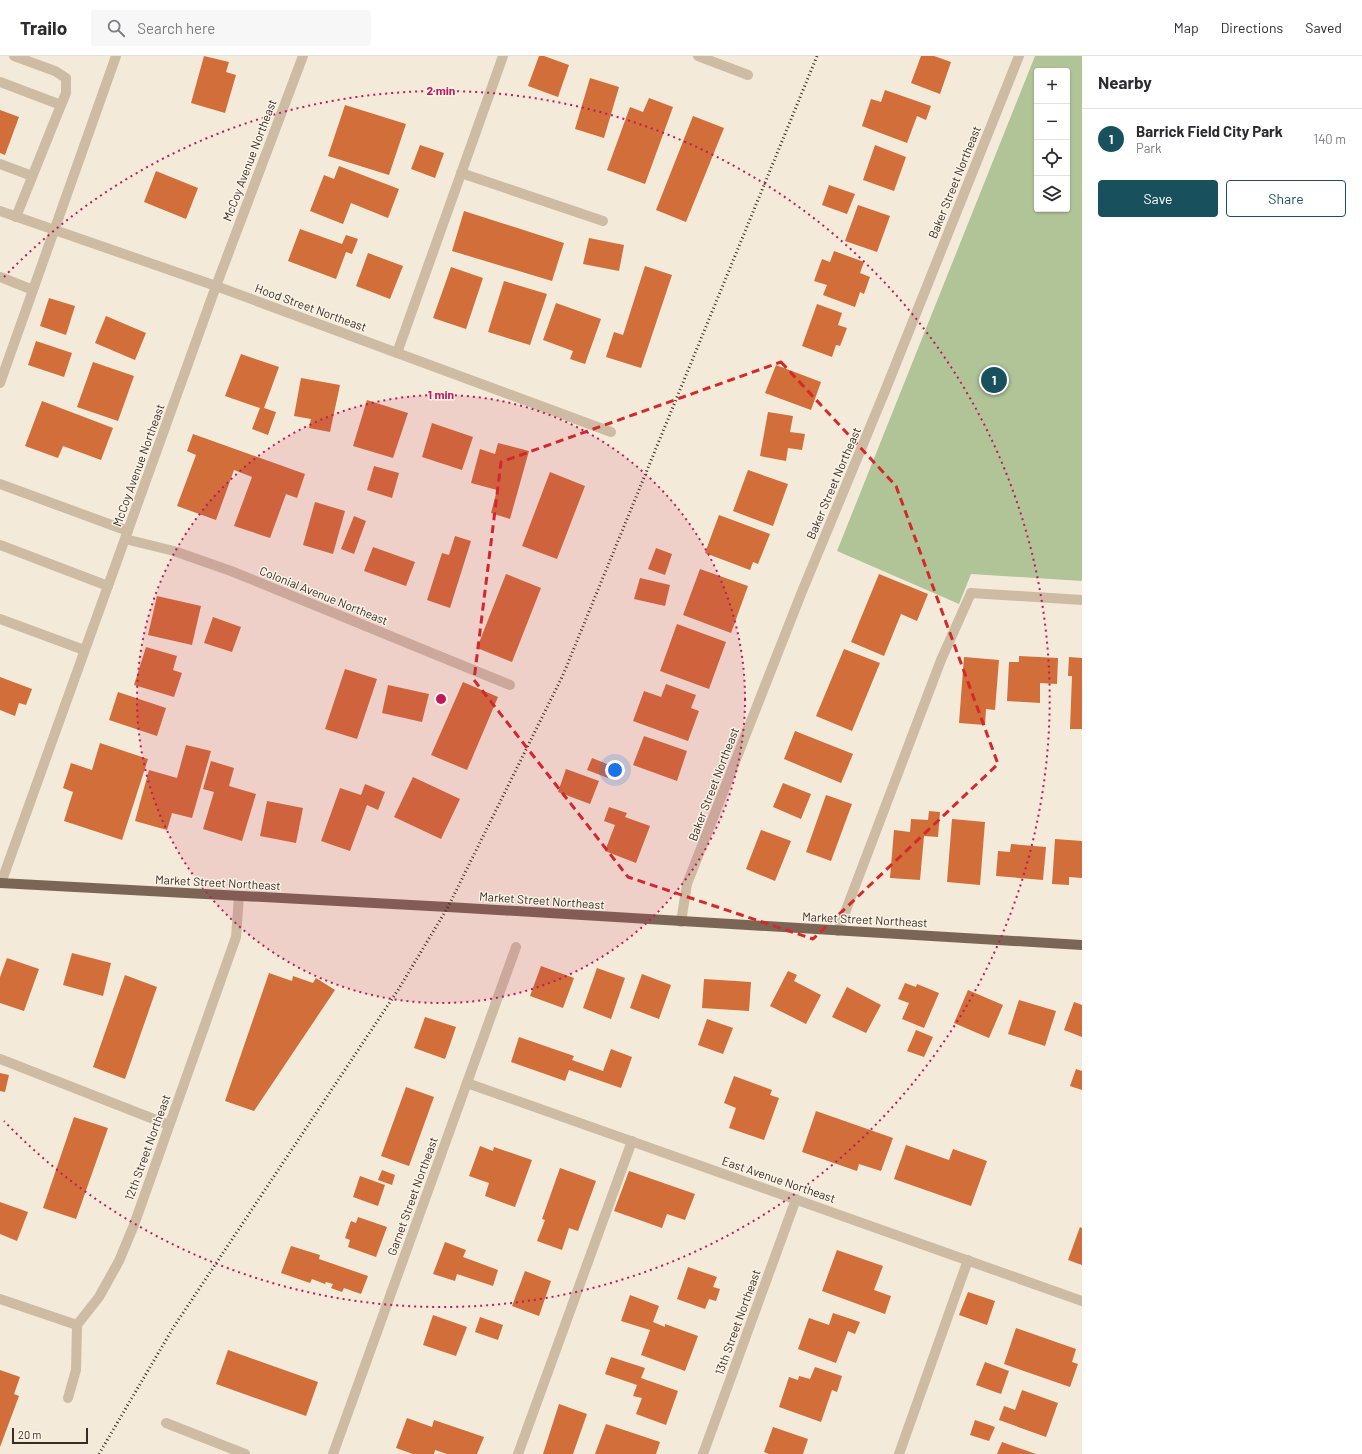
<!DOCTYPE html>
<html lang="en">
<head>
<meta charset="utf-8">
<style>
  body { margin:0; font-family:Barlow,sans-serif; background:#f7f7f7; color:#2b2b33 }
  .controls { position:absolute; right:12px; top:12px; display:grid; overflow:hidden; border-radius:4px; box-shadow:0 1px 3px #0004 }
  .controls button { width:36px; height:36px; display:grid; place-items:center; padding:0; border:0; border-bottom:1px solid #e1e1e2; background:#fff; color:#2b2b33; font:20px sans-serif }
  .scale { position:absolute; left:12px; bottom:10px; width:76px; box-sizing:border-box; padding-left:4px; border:2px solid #372d26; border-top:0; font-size:11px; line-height:14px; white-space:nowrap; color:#372d26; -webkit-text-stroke:3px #fbf3e6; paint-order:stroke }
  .you { position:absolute; left:615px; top:714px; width:14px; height:14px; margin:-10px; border:3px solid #fff; border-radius:50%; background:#1a73e8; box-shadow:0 0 0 6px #1a73e833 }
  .badge { display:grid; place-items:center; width:26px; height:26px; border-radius:50%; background:#18515d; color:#fff; font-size:13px; font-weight:700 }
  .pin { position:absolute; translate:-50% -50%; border:2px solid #fff; box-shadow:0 1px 4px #0006 }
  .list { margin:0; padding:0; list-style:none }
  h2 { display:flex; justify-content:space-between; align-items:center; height:52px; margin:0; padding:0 16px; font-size:17px }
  h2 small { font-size:13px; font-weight:400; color:#7c7c81 }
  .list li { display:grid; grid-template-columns:26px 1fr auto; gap:12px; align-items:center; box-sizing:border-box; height:60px; padding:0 16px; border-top:1px solid #e1e1e2 }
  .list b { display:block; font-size:15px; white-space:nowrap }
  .list p { margin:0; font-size:13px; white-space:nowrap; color:#7c7c81 }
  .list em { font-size:13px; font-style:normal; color:#7c7c81 }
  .actions { display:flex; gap:8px; padding:12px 16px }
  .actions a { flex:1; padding:9px 0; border:1px solid #18515d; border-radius:4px; text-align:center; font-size:14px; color:#18515d }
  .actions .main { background:#18515d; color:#fff }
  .icon { flex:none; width:22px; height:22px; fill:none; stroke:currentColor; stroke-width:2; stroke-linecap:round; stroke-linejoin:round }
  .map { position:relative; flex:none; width:1082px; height:1398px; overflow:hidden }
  header { display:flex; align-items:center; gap:24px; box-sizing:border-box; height:56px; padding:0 20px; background:#fff; border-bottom:1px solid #e1e1e2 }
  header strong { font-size:19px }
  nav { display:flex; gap:22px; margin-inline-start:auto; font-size:14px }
  .search { width:280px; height:36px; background:#f7f7f7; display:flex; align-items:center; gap:10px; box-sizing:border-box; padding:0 14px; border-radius:4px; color:#7c7c81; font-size:15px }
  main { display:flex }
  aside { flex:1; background:#fff }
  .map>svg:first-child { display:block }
  .green { fill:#b1c498; fill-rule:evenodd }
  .building { fill:#d16e3a }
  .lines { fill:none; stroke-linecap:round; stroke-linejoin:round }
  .lane { stroke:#cdbba4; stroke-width:10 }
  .street { stroke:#cdbba4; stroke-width:10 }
  .primary { stroke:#7b6656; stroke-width:10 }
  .rail { stroke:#372d26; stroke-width:3; stroke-dasharray:1 3; stroke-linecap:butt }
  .marked { fill:none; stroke:#d62828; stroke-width:3; stroke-dasharray:8 5; stroke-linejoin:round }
  .ring { fill:none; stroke:#c2185b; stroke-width:2; stroke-dasharray:2 4 }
  .labels { text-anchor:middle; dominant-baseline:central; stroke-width:3; stroke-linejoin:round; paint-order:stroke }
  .street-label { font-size:12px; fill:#372d26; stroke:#fbf3e6 }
  .centre { fill:#c2185b; stroke:#fbf3e6; stroke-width:2 }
  .ring-label { font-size:12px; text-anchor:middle; font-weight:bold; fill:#c2185b; stroke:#fbf3e6; stroke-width:3; stroke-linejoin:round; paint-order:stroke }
</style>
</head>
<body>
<header>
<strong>Trailo</strong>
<div class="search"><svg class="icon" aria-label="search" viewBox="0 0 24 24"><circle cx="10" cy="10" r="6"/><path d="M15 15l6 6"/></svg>Search here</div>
<nav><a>Map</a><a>Directions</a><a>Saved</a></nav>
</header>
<main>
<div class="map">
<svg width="1082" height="1398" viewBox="0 0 1082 1398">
  <rect width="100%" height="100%" fill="#f4ead9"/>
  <path class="green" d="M1035,0H1082V525L971,518L959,548L837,495ZM1037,15H1067V153H1037Z"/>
  <g class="building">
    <polygon points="204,0 229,6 226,16 236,19 225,57 191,47"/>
    <polygon points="539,0 544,0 569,9 558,41 528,30"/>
    <polygon points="921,0 934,0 951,6 940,38 911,27"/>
    <polygon points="590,22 619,31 604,82 575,73"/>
    <polygon points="885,34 931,50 926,64 917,60 907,87 862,70 871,43 881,46"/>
    <polygon points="649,42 673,51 645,128 607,114 630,51 643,56"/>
    <polygon points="345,49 406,68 389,119 328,100"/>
    <polygon points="0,54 19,61 5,99 0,97"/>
    <polygon points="693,60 724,72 686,166 656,154"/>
    <polygon points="420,89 444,97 435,122 411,113"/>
    <polygon points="875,89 906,101 894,135 863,124"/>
    <polygon points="339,110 399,133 388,162 351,147 343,168 310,155 324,119 334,123"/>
    <polygon points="156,115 198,132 186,163 144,146"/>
    <polygon points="829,129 855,138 847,158 822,149"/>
    <polygon points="858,149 890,160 877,196 845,185"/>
    <polygon points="464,155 564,187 552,225 452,195"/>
    <polygon points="300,173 342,188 346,179 358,183 352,198 346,196 336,223 288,205"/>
    <polygon points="589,182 624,189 619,215 583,208"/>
    <polygon points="834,195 864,206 860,217 870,221 864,238 860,236 855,251 823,239 827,229 814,225 822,203 830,206"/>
    <polygon points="368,197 403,210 390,243 356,230"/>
    <polygon points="645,210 672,219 641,312 606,301 614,276 623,279"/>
    <polygon points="451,211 483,222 466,273 433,262"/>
    <polygon points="504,225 547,238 530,289 488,276"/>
    <polygon points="49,242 75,250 66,279 40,270"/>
    <polygon points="556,247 601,263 585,308 570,303 573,295 543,284"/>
    <polygon points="817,248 842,257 838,269 847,272 840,290 836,289 832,301 802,290"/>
    <polygon points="106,260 146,277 135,304 95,287"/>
    <polygon points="36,285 72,297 64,321 28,309"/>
    <polygon points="241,298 279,311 264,352 276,356 268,379 252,373 260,352 225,340"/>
    <polygon points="93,306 134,320 118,365 77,351"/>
    <polygon points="776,309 821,326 811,354 765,337"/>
    <polygon points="301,322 340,329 330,376 309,372 311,363 294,360"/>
    <polygon points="367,344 408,357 393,402 353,390"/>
    <polygon points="42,345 113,372 101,404 63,390 58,402 25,390"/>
    <polygon points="768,356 793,360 790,376 805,378 802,394 788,392 786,405 760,400"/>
    <polygon points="432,367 473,381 462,414 422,401"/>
    <polygon points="193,378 305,418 297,442 286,438 270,482 234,470 252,421 234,414 216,464 177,450 196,399 187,395"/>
    <polygon points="498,387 529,395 510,463 491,457 497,434 471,427 480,393 495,398"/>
    <polygon points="374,410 399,417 392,442 367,434"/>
    <polygon points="748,414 788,428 773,470 733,455"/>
    <polygon points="550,416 585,430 557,503 522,490"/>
    <polygon points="315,446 345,455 333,498 303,489"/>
    <polygon points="719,459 770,478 758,508 753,506 750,514 705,497"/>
    <polygon points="354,460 366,465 354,498 341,493"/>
    <polygon points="455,480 471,485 450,552 427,544 442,497 449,499"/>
    <polygon points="373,491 415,506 406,530 364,515"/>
    <polygon points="656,492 672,498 665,519 648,513"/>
    <polygon points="700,513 748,530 731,577 683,559"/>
    <polygon points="506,518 541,532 512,606 477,592"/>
    <polygon points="879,518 928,538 917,565 901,558 884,600 851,586"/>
    <polygon points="640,522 670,529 665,550 634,543"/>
    <polygon points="157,540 201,550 192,589 148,579"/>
    <polygon points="213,561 241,571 232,596 204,587"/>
    <polygon points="677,568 726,586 709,633 660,615"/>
    <polygon points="146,591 177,600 173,614 182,617 174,641 134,629"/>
    <polygon points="844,593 880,607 852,675 816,660"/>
    <polygon points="1019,600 1058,602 1057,628 1040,627 1040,647 1007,645 1009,606 1019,606"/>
    <polygon points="964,601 999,604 995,654 986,653 985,669 959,667"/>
    <polygon points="1069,601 1082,602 1082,673 1070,673 1072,620 1068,620"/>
    <polygon points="345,613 377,623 357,683 325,673"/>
    <polygon points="0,621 32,633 26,649 19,647 15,660 0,654"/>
    <polygon points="463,626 498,641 467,714 431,699"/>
    <polygon points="666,628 696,639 691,652 699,655 688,685 633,665 644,635 661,641"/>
    <polygon points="388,629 429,638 422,666 382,657"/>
    <polygon points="118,636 166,652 157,680 109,664"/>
    <polygon points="795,675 853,698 841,727 784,703"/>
    <polygon points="644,680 687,695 677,725 633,709"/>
    <polygon points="100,687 148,703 122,784 64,765 73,736 63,732 71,707 92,714"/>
    <polygon points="186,689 211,695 192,762 172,757 167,774 135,765 149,714 177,722"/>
    <polygon points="592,702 612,710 608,722 587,714"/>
    <polygon points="211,705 234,712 229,730 256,738 242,785 203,773 214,736 203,733"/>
    <polygon points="566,713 599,725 590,748 558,736"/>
    <polygon points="413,721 460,743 441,783 394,761"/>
    <polygon points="783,727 811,738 801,763 773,751"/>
    <polygon points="365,728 385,736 378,754 367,749 350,795 321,785 340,732 361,739"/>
    <polygon points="826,739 852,748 831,805 806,796"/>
    <polygon points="267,745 303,752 296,787 260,780"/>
    <polygon points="609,751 627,757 625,761 650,770 636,807 605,795 615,769 604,765"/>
    <polygon points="929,755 940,756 938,781 924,780 920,824 890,822 894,774 910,776 911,763 928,764"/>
    <polygon points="952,763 985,766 980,829 947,826"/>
    <polygon points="761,774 791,785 775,825 746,813"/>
    <polygon points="1055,783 1082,785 1082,822 1069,821 1069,829 1052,828"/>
    <polygon points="1011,788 1046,791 1043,824 996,820 998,795 1010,796"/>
    <polygon points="72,897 111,907 103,940 63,929"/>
    <polygon points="7,902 39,913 24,955 0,947 0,921"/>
    <polygon points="541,910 574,922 563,952 530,940"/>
    <polygon points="597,912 625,922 611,963 583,952"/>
    <polygon points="788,915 797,919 794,925 821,939 806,968 770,950"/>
    <polygon points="269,917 292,925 293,920 313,927 316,922 335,934 254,1055 225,1045"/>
    <polygon points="642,918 671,929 659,963 630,952"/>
    <polygon points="125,919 157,931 125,1023 93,1011"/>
    <polygon points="704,923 751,926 749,955 702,952"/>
    <polygon points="905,927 916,931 917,928 939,937 924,972 902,963 909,947 898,943"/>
    <polygon points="847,931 881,949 866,977 832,961"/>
    <polygon points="968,934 1003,949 989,982 954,967"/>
    <polygon points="1019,944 1056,955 1045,990 1008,978"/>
    <polygon points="1074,946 1082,949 1082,981 1064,974"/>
    <polygon points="425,961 456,971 445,1003 414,992"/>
    <polygon points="707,963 733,972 723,998 698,989"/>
    <polygon points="916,974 933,981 924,1001 907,995"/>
    <polygon points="519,981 574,1000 572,1004 603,1015 611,993 632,1001 621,1032 569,1014 565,1025 511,1006"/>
    <polygon points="1076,1013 1082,1015 1082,1034 1070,1030"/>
    <polygon points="0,1017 9,1019 5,1036 0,1035"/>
    <polygon points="734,1020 772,1034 770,1039 779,1042 764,1084 729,1072 736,1052 724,1047"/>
    <polygon points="406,1031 434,1041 409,1110 381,1100"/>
    <polygon points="816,1055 893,1082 881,1115 859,1108 857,1115 802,1096"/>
    <polygon points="74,1061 108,1072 76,1163 43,1152"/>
    <polygon points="906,1089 949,1104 953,1093 987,1105 971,1150 894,1123"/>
    <polygon points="480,1090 493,1095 494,1091 532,1104 515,1151 485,1140 489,1127 469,1120"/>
    <polygon points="560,1112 596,1125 578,1175 569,1172 562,1194 537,1185 545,1164 542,1163"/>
    <polygon points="382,1114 395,1119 392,1129 378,1124"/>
    <polygon points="629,1115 695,1138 685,1164 667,1158 662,1172 614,1155"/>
    <polygon points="360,1120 385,1129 378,1150 353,1141"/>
    <polygon points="0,1146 28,1156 17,1185 0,1178"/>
    <polygon points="358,1161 387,1171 376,1201 348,1191 350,1184 345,1182 351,1165 356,1167"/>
    <polygon points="1080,1171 1082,1172 1082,1209 1068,1204"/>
    <polygon points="445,1186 466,1194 463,1201 498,1214 493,1230 457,1218 455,1225 433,1218"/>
    <polygon points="291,1190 320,1199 319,1203 368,1220 361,1238 344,1232 342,1236 331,1232 333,1228 326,1226 325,1228 312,1223 310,1227 281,1217"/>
    <polygon points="837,1194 883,1210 874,1234 891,1240 885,1258 822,1235"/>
    <polygon points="688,1211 717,1221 713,1231 720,1233 716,1245 709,1243 705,1253 677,1243"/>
    <polygon points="525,1215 551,1225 539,1260 512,1250"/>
    <polygon points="968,1236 995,1245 987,1269 959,1259"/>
    <polygon points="630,1239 659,1250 653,1266 665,1271 665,1268 698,1280 685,1315 641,1299 650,1274 621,1265"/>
    <polygon points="833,1257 860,1266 855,1278 848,1275 836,1307 798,1293 809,1262 829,1269"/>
    <polygon points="433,1259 467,1271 456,1300 423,1289"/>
    <polygon points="480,1261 503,1269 498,1284 475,1276"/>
    <polygon points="1016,1272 1076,1293 1072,1306 1078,1308 1070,1331 1004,1308"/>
    <polygon points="228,1294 318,1326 306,1360 216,1328"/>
    <polygon points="611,1301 645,1312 641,1322 678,1335 666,1369 636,1358 642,1342 633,1340 637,1329 605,1318"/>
    <polygon points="985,1306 1009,1315 1001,1338 976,1329"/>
    <polygon points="815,1311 842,1320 837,1336 832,1334 821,1366 779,1351 789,1321 798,1324 799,1320 810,1323"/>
    <polygon points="0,1314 20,1321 14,1338 19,1340 0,1391"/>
    <polygon points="1022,1334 1058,1347 1046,1381 999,1364 1004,1350 1015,1354"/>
    <polygon points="559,1348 587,1358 573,1398 543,1398"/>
    <polygon points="407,1362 432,1371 434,1364 484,1381 477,1398 447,1398 435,1394 434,1398 413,1398 396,1392"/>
    <polygon points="975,1364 995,1371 989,1385 970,1379"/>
    <polygon points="606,1368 660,1386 656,1398 595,1398"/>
    <polygon points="773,1371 808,1383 803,1398 769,1398 764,1396"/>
    <polygon points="1002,1386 1036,1398 997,1398"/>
  </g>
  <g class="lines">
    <g class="lane">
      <polyline points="14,0 55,15 66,22 66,37 61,49 16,161"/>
      <polyline points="0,26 61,49"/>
      <polyline points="0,108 32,120"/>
      <polyline points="461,117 603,165"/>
      <polyline points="0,221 33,234"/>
      <polyline points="397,297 503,0"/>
      <polyline points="0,327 116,0"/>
      <polyline points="0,428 128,475"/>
      <polyline points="0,489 108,530"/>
      <polyline points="838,875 941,604 971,537"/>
      <polyline points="0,1003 169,1069"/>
      <polyline points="518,1398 632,1085"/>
      <polyline points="899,1398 968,1204"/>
    </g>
    <g class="street">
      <polyline points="698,0 748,19"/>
      <polyline points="0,155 216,230 611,376"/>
      <polyline points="125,483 174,495 231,515 510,629"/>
      <polyline points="971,537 1082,544"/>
      <polyline points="0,563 84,594"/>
      <polyline points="1,827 216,230 303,0"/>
      <polyline points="681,866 687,828 801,538 885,335 1019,0"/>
      <polyline points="467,1027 1082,1245"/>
      <polyline points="0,1243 77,1269"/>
      <polyline points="68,1342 76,1314 77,1269 99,1241 119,1205 134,1169 236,881 239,841"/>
      <polyline points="166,1367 245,1398"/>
      <polyline points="333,1398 516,891"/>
      <polyline points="703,1398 796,1143"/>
    </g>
    <polyline class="primary" points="0,827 448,851 1082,889"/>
    <polyline class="rail" points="99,1398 173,1272 398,934 448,851 563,619 817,0"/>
  </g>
  <path class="marked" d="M781,306L896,430L998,708L813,883L628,821L474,624L501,406Z"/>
  <circle cx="441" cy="643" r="304" fill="#c2185b" fill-opacity=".12"/>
  <g class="ring">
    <circle cx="441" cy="643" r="304"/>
    <path d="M4 221A608 608 0 1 1 4 1065"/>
  </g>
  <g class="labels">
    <g class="street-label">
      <text transform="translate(249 104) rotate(-69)">McCoy Avenue Northeast</text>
      <text transform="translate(954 126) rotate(-68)">Baker Street Northeast</text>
      <text transform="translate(311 251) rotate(20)">Hood Street Northeast</text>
      <text transform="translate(138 409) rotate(-70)">McCoy Avenue Northeast</text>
      <text transform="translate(833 427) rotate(-67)">Baker Street Northeast</text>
      <text transform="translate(324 539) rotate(22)">Colonial Avenue Northeast</text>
      <text transform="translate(713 728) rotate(-69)">Baker Street Northeast</text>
      <text transform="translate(218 826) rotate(3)">Market Street Northeast</text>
      <text transform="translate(542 844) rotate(4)">Market Street Northeast</text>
      <text transform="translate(865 863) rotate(3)">Market Street Northeast</text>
      <text transform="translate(147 1091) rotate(-70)">12th Street Northeast</text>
      <text transform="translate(779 1123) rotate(19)">East Avenue Northeast</text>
      <text transform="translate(412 1140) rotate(-70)">Garnet Street Northeast</text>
      <text transform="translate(737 1266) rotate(-70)">13th Street Northeast</text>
    </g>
  </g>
  <circle cx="441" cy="643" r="6" class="centre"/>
  <g class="ring-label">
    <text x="441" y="39">2 min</text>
    <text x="441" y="343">1 min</text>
  </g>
</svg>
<div class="controls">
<button>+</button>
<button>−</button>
<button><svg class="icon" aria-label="locate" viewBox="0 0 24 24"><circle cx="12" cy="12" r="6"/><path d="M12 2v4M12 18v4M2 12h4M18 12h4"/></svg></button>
<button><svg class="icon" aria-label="layers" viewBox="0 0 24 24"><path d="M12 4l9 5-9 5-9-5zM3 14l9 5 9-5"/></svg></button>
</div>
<div class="scale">20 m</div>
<div class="you"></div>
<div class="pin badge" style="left:994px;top:324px">1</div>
</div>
<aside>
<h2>Nearby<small></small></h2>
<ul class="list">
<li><span class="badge">1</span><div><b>Barrick Field City Park</b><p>Park</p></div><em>140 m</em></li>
</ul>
<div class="actions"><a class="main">Save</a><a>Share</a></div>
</aside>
</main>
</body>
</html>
